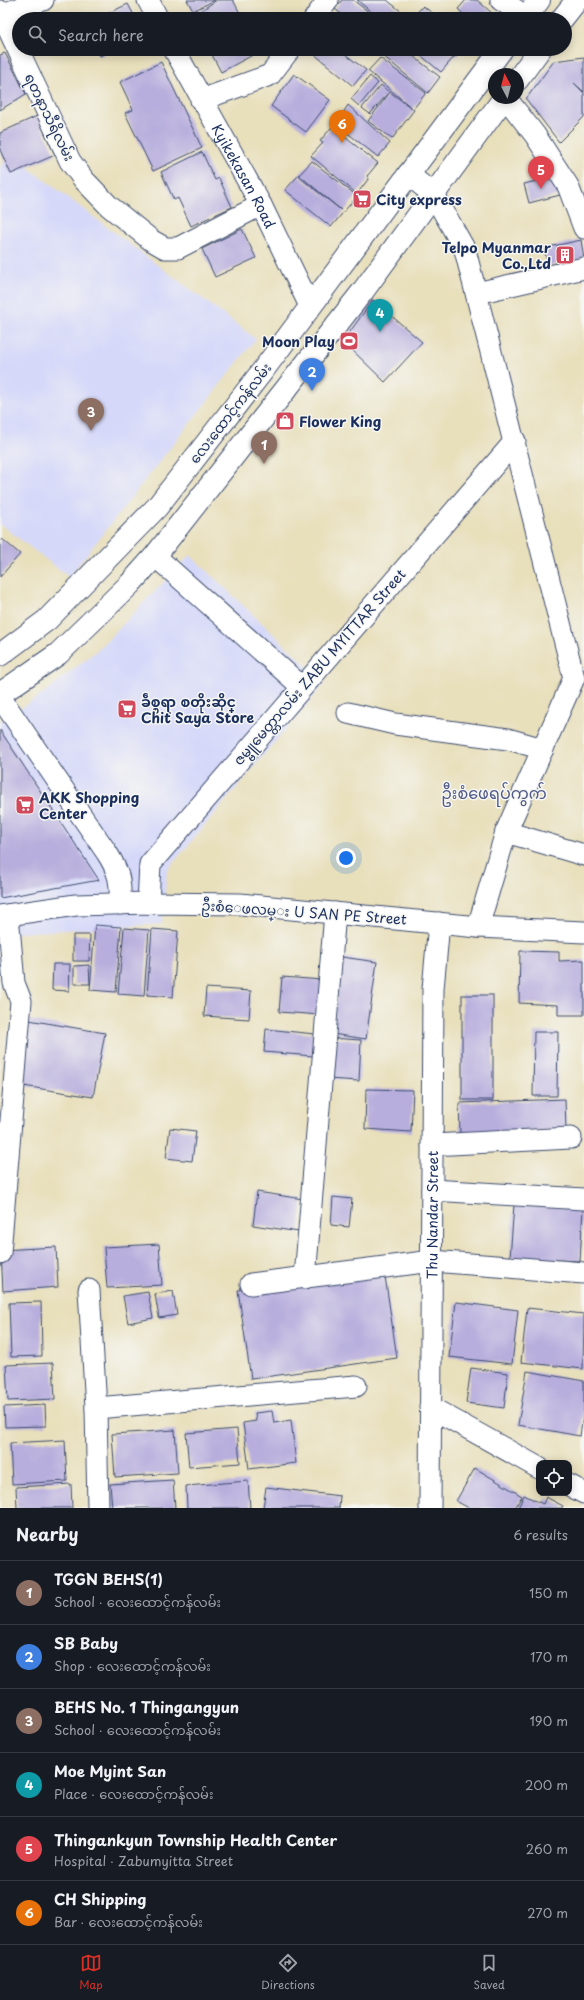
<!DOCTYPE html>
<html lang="en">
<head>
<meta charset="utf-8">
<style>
  body { margin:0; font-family:"Playpen Sans","Noto Sans Myanmar",sans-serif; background:#242831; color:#f1f3f6 }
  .controls { position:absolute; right:12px; bottom:12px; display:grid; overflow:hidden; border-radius:8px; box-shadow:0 2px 10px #0003 }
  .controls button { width:36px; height:36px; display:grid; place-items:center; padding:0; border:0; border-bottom:1px solid #363941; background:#171b24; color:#f1f3f6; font:20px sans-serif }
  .compass { position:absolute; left:488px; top:68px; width:36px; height:36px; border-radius:50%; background:#171b24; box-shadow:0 2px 10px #0003; rotate:353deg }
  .you { position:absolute; left:346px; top:858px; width:14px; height:14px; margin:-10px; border:3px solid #fff; border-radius:50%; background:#1a73e8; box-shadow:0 0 0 6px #1a73e833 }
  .badge { display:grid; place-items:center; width:26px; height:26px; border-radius:50%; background:#d93025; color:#fff; font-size:13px; font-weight:700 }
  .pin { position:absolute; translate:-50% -33px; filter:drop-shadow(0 1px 2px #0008) }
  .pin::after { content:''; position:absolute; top:21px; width:14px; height:12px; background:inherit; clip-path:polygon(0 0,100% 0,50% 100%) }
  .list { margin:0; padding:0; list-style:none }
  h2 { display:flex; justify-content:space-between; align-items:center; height:52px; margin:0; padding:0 16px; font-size:17px }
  h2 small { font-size:13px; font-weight:400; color:#9ea1a6 }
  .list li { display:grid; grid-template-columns:26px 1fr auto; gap:12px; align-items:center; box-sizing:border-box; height:64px; padding:0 16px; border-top:1px solid #363941 }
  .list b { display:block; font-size:15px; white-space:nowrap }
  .list p { margin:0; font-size:13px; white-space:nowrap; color:#9ea1a6 }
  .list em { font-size:13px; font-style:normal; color:#9ea1a6 }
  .icon { flex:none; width:22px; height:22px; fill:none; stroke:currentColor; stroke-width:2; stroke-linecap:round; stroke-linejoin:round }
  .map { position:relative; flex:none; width:584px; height:1508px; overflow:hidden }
  .search { position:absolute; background:#171b24; box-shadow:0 2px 10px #0003; left:12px; right:12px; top:12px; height:44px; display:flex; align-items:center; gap:10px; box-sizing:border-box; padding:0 14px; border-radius:22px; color:#9ea1a6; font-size:15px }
  .sheet { height:436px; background:#171b24 }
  nav { display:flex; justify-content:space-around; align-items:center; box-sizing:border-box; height:56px; border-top:1px solid #363941; background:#171b24; font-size:11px; color:#9ea1a6 }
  nav a { display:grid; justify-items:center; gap:2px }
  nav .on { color:#d93025 }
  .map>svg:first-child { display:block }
  .built { fill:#d5d8f9 }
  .building { fill:#b7aedd }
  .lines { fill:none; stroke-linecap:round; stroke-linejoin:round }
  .minor-casing { stroke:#3a496c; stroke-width:23 }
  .major-casing { stroke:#3a496c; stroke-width:24 }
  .minor { stroke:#fff; stroke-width:21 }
  .major { stroke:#fff; stroke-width:22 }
  .labels { text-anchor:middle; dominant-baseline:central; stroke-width:3; stroke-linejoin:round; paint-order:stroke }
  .street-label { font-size:14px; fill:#1b2f5e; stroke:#f6f6f2 }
  .poi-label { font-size:14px; font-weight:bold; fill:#1b2f5e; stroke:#f6f6f2; text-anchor:start }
  .quarter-label { font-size:16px; fill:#525b8a; stroke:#f6f6f2 }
</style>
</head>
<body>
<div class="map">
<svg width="584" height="1508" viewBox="0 0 584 1508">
  <rect width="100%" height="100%" fill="#f6f6f2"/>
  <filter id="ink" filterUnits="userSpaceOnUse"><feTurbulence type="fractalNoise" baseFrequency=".025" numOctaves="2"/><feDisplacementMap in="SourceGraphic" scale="8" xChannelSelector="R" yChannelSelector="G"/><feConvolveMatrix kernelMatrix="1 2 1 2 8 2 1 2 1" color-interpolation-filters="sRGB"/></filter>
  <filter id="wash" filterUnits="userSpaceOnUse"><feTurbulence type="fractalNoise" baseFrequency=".012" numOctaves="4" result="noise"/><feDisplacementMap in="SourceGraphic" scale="16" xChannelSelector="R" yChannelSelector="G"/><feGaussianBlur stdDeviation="0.9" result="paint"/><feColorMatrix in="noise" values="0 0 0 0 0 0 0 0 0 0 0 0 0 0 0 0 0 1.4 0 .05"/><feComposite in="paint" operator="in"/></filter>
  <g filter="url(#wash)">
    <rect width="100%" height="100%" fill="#e8dfbb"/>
    <g class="built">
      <polygon points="10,154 256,339 69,577 0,524 0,168"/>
      <polygon points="190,555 325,683 167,870 162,924 0,934 0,721 40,696 100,648"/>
    </g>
    <g id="blocks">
      <g class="building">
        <polygon points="187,0 215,0 193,11"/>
        <polygon points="217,0 233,0 243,19 199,19 197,13"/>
        <polygon points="342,0 353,0 378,19 347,19 335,9"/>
        <polygon points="357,0 387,0 408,17 406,19 380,19"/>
        <polygon points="466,0 477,0 493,14 488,19 468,19 458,9"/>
        <polygon points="128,4 136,19 96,19"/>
        <polygon points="423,6 440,19 411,19"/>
        <polygon points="96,49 114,49 100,56"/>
        <polygon points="209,49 264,49 221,72"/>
        <polygon points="308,49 338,49 366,70 353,86"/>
        <polygon points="388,49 404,49 440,77 428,93 382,55"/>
        <polygon points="413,49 444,49 454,57 441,72"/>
        <polygon points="447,49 462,49 456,57"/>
        <polygon points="5,53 26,94 0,110 0,55"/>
        <polygon points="584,57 584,92 574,83 584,93 584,117 559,142 526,99 554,61"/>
        <polygon points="380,58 426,93 413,109 368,71"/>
        <polygon points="161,62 202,148 153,171 125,113 133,110 120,82"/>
        <polygon points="294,74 330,100 306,132 271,106"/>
        <polygon points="370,76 378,83 359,106 351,99"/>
        <polygon points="381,85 389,92 370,114 362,108"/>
        <polygon points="390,92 414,110 392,139 368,121"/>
        <polygon points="348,105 390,143 378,157 336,124"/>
        <polygon points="37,116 55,155 11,174 0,150 0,133"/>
        <polygon points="332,127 378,163 367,176 369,178 357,194 311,156 323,143 320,141"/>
        <polygon points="202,152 215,180 219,178 232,207 191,226 178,198 174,200 161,172"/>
        <polygon points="312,161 357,196 331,227 285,190 298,176 341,210 299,175"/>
        <polygon points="553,177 560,195 529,203 524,184"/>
        <polygon points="242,229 256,258 215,277 202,249"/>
        <polygon points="581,240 584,259 548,266 544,248"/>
        <polygon points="373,300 422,342 385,382 343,341"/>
        <polygon points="2,539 20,554 0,577 0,542"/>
        <polygon points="0,730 99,880 0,898"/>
        <polygon points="95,925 121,927 116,992 90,990"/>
        <polygon points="124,928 149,930 144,996 118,994"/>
        <polygon points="152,929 178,931 173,997 147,995"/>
        <polygon points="73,935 90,935 89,961 73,961"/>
        <polygon points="520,951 559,952 559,961 584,960 584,1015 558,1015 558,1005 519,1003"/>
        <polygon points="342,957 377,962 366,1039 332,1034"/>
        <polygon points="53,964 70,964 69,991 52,990"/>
        <polygon points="89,965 90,984 74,984 74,966"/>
        <polygon points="282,977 323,980 321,1015 279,1012"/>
        <polygon points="206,988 251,991 249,1019 204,1016"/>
        <rect x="462" y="995" width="31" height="105"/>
        <polygon points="29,1020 105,1033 93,1097 17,1085"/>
        <polygon points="266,1029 315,1034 313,1056 264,1052"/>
        <polygon points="534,1032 558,1032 557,1096 533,1096"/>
        <polygon points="330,1038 361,1040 359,1081 328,1079"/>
        <polygon points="366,1089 413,1090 411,1132 365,1129"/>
        <polygon points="565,1099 566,1130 460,1134 459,1103"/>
        <polygon points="170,1128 196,1131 192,1161 166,1158"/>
        <polygon points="257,1192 303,1199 299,1232 253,1225"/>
        <polygon points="333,1197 352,1199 349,1227 331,1225"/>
        <polygon points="514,1205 583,1208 580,1261 510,1258"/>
        <polygon points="159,1244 162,1285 107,1288 104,1247"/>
        <polygon points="56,1247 58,1287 3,1291 1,1250"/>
        <polygon points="384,1269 397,1358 251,1379 238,1290"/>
        <polygon points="173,1291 177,1315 159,1318 155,1294"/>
        <polygon points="148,1292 153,1318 128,1323 123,1296"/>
        <polygon points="41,1302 42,1356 11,1357 9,1303"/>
        <polygon points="456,1302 518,1310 512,1364 449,1357"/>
        <polygon points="527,1308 584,1314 583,1369 521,1362"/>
        <polygon points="53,1363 55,1399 8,1401 6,1365"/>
        <polygon points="471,1368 508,1373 504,1408 466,1403"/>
        <polygon points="527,1371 584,1381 584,1410 580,1436 518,1425"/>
        <polygon points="45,1405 46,1426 5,1427 4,1407"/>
        <polygon points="272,1411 274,1423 291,1420 296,1463 249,1469 243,1423 256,1421 255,1413"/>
        <polygon points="237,1429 240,1463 189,1467 186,1433"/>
        <polygon points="175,1430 178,1473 115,1477 112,1434"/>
        <polygon points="65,1440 67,1481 12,1484 10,1443"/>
        <polygon points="475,1468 522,1496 515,1508 469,1508 456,1501"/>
        <polygon points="173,1480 175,1508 112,1508 110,1484"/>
        <polygon points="248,1481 250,1508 187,1508 186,1486"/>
        <polygon points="71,1484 72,1508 17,1508 16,1487"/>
        <polygon points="266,1487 340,1496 339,1508 263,1508"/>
        <polygon points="524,1495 543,1504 546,1497 563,1506 562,1508 518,1508"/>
      </g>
    </g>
  </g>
  <g filter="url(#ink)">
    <use href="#blocks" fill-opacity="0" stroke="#3a496c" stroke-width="1"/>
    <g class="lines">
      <defs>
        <g id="minor">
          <polyline points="148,0 158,19"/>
          <polyline points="501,0 529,19"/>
          <polyline points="0,11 70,161 84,180 109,206 151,240 165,248 178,248 261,205"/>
          <polyline points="0,15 43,0"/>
          <polyline points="314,19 328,0"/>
          <path id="s1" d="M174,49L261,205L310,306"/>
          <polyline points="506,98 535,135 568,186 584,228"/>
          <polyline points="201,100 270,75 290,49"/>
          <polyline points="408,174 434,195 465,250 574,678"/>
          <polyline points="477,293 584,268"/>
          <polyline points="155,556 302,687"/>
          <path d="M0,697L107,853C119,872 121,881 120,904"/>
          <polyline points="348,713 395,724 508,739 543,749"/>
          <polyline points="506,832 584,855"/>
          <polyline points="148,903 150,864 515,441"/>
          <polyline points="0,916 76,905 148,903 240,904 478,927 584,932"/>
          <polyline points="478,927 506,832 574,678"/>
          <polyline points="432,1145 571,1138"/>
          <polyline points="432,1190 584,1199"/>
          <polyline points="0,1253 21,1001 14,983 8,915"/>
          <polyline points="305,1278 335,913"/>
          <polyline points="251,1284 432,1261 584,1273"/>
          <polyline points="89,1290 96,1408 98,1508"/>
          <polyline points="430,1407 539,1468"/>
          <polyline points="96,1408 356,1386"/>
          <polyline points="569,1485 584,1493"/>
          <path id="s2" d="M430,1508L433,989L439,923"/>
        </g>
        <g id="major">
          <polyline points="525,19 539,0"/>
          <polyline points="562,19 577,0"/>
          <polyline points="518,79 540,49"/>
          <polyline points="0,655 47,620 157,507 264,369 502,49"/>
          <polyline points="0,694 58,654 130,584 155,556 363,291 504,98"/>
        </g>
      </defs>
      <use href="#minor" class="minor-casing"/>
      <use href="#major" class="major-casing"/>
      <use href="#minor" class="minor"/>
      <use href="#major" class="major"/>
    </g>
  </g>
  <defs>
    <symbol id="supermarket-square" viewBox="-11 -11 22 22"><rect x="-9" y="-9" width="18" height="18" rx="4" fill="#d1495b" stroke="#f6f6f2"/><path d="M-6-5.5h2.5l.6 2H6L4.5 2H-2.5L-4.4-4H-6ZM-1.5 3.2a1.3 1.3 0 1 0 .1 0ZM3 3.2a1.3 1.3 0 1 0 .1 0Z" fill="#fff"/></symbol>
    <symbol id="building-square" viewBox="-11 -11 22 22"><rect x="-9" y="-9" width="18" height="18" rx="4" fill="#d1495b" stroke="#f6f6f2"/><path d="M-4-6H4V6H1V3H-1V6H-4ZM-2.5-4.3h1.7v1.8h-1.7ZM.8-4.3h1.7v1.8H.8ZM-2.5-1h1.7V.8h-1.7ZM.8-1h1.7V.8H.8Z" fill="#fff"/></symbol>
    <symbol id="stadium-square" viewBox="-11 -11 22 22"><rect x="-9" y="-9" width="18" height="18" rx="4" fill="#d1495b" stroke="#f6f6f2"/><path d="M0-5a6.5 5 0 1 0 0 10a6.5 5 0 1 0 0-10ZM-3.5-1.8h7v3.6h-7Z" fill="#fff"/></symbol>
    <symbol id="shop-square" viewBox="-11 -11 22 22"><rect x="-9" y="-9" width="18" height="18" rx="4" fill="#d1495b" stroke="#f6f6f2"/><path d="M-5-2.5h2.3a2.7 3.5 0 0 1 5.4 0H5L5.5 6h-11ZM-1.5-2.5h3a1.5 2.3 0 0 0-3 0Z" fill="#fff"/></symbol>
  </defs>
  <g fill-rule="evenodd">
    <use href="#supermarket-square" x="351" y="188" width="22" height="22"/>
    <use href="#building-square" x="554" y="244" width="22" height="22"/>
    <use href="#stadium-square" x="338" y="330" width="22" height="22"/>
    <use href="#shop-square" x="274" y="410" width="22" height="22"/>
    <use href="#supermarket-square" x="116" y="698" width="22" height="22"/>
    <use href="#supermarket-square" x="14" y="794" width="22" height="22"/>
  </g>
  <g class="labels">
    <g class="street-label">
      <text transform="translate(50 117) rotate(64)">ရတနာသီရိလမ်း</text>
      <text stroke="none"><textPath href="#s1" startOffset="145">Kyikekasan Road</textPath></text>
      <text transform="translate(230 413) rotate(-52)">လေးထောင့်ကန်လမ်း</text>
      <text transform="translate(319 667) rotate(-49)">ဇမ္ဗူမေတ္တာလမ်း ZABU MYITTAR Street</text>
      <text transform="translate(304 912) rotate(4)">ဦးစံေဖလမ္း U SAN PE Street</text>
      <text stroke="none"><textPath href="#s2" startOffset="293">Thu Nandar Street</textPath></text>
    </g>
    <g class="poi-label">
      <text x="376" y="199">City express</text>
      <text x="551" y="247" text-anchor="end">Telpo Myanmar<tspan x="551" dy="16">Co.,Ltd</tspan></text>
      <text x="335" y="341" text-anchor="end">Moon Play</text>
      <text x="299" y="421">Flower King</text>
      <text x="141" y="701">ခဵစ္စရာ စတိုးဆိုင္<tspan x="141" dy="16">Chit Saya Store</tspan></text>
      <text x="39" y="797">AKK Shopping<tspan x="39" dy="16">Center</tspan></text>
    </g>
    <g class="quarter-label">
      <text x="494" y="792">ဦးစံဖေရပ်ကွက်</text>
    </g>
  </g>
</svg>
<div class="controls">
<button><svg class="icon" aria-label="locate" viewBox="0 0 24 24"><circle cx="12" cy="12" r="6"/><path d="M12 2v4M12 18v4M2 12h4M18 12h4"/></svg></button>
</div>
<svg class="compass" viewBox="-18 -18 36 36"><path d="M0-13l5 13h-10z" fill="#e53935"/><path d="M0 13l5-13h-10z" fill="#9ea1a6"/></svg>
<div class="you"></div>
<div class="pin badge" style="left:264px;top:464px;background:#8d6e63">1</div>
<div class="pin badge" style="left:312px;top:391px;background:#3f7fe0">2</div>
<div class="pin badge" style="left:91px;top:431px;background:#8d6e63">3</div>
<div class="pin badge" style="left:380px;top:332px;background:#0f9aa8">4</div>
<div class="pin badge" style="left:541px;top:189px;background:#e0444e">5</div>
<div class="pin badge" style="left:342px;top:143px;background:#e8710a">6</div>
<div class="search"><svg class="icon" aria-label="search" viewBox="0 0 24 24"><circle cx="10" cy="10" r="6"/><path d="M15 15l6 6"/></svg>Search here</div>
</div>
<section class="sheet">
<h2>Nearby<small>6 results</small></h2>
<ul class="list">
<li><span class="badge" style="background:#8d6e63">1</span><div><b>TGGN BEHS(1)</b><p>School · လေးထောင့်ကန်လမ်း</p></div><em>150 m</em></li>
<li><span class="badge" style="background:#3f7fe0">2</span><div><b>SB Baby</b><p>Shop · လေးထောင့်ကန်လမ်း</p></div><em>170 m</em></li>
<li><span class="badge" style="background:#8d6e63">3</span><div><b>BEHS No. 1 Thingangyun</b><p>School · လေးထောင့်ကန်လမ်း</p></div><em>190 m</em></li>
<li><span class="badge" style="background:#0f9aa8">4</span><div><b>Moe Myint San</b><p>Place · လေးထောင့်ကန်လမ်း</p></div><em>200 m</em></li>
<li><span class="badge" style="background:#e0444e">5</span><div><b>Thingankyun Township Health Center</b><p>Hospital · Zabumyitta Street</p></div><em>260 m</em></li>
<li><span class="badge" style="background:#e8710a">6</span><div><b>CH Shipping</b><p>Bar · လေးထောင့်ကန်လမ်း</p></div><em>270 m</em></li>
</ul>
</section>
<nav>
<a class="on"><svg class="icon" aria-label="map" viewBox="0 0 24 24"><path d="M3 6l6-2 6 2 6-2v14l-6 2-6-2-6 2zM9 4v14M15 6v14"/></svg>Map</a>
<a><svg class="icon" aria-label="directions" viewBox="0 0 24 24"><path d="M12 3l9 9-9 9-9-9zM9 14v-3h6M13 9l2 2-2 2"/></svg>Directions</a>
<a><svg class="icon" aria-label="saved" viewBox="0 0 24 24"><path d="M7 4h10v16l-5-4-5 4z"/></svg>Saved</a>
</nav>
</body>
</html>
